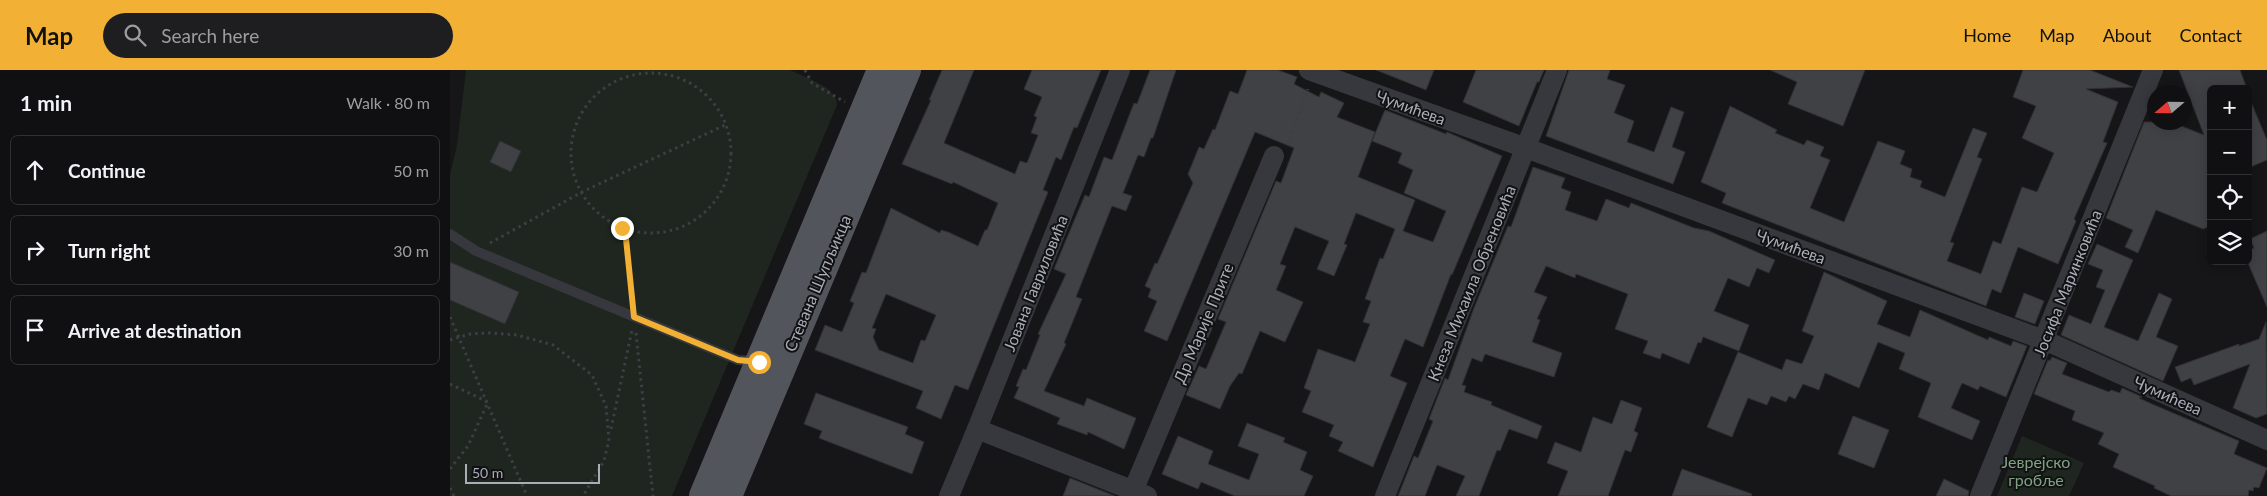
<!DOCTYPE html>
<html lang="en">
<head>
<meta charset="utf-8">
<style>
  body { margin:0; font-family:Lato,sans-serif; background:#1e1e20; color:#f1f3f6 }
  .controls { position:absolute; right:15px; top:15px; display:grid; overflow:hidden; border-radius:8px; box-shadow:0 2px 12px #0003 }
  .controls button { width:45px; height:45px; display:grid; place-items:center; padding:0; border:0; border-bottom:1px solid #303032; background:#101012; color:#f1f3f6; font:25px sans-serif }
  .compass { position:absolute; left:1697px; top:15px; width:45px; height:45px; border-radius:50%; background:#101012; box-shadow:0 2px 12px #0003; rotate:250deg }
  .scale { position:absolute; left:15px; bottom:12px; width:135px; box-sizing:border-box; padding-left:5px; border:2px solid #a8adb8; border-top:0; font-size:14px; line-height:18px; white-space:nowrap; color:#a8adb8; -webkit-text-stroke:4px #111113; paint-order:stroke }
  .stop { position:absolute; width:15px; height:15px; margin:-11px; border:4px solid #f2b134; border-radius:50%; background:#fff }
  .stop.end { background:#f2b134; border-color:#fff; box-shadow:0 1px 5px #0008 }
  .list { margin:0; padding:0; list-style:none }
  h2 { display:flex; justify-content:space-between; align-items:center; height:65px; margin:0; padding:0 20px; font-size:21px }
  h2 small { font-size:16px; font-weight:400; color:#9c9d9f }
  .list li { display:grid; grid-template-columns:32px 1fr auto; gap:15px; align-items:center; box-sizing:border-box; height:70px; margin:0 10px 10px; padding:0 10px; border:1px solid #303032; border-radius:8px }
  .list b { display:block; font-size:19px; white-space:nowrap }
  .list em { font-size:16px; font-style:normal; color:#9c9d9f }
  .icon { flex:none; width:28px; height:28px; fill:none; stroke:currentColor; stroke-width:2; stroke-linecap:round; stroke-linejoin:round }
  .map { position:relative; flex:none; width:1817px; height:426px; overflow:hidden }
  header { display:flex; align-items:center; gap:30px; box-sizing:border-box; height:70px; padding:0 25px; background:#f2b134; color:#111 }
  header strong { font-size:24px }
  nav { display:flex; gap:28px; margin-inline-start:auto; font-size:18px }
  .search { width:350px; height:45px; background:#1e1e20; display:flex; align-items:center; gap:12px; box-sizing:border-box; padding:0 18px; border-radius:28px; color:#9c9d9f; font-size:19px }
  main { display:flex }
  aside { flex:1; background:#101012 }
  .map>svg:first-child { display:block }
  .green { fill:#1e261f }
  .building { fill:#404145; stroke:#303034; fill-rule:evenodd }
  .lines { fill:none; stroke-linecap:round; stroke-linejoin:round }
  .path { stroke:#3d3f44; stroke-width:3; stroke-dasharray:2.5 4; stroke-linecap:butt }
  .lane { stroke:#37383d; stroke-width:10 }
  .street { stroke:#37383d; stroke-width:20 }
  .primary { stroke:#53555c; stroke-width:28 }
  .route { stroke:#f2b134; stroke-width:6 }
  .labels { text-anchor:middle; dominant-baseline:central; stroke-width:4; stroke-linejoin:round; paint-order:stroke }
  .street-label { font-size:16px; fill:#a8adb8; stroke:#111113 }
  .park-label { font-size:16px; fill:#7fa381; stroke:#111113 }
</style>
</head>
<body>
<header>
<strong>Map</strong>
<div class="search"><svg class="icon" aria-label="search" viewBox="0 0 24 24"><circle cx="10" cy="10" r="6"/><path d="M15 15l6 6"/></svg>Search here</div>
<nav><a>Home</a><a>Map</a><a>About</a><a>Contact</a></nav>
</header>
<main>
<aside>
<h2>1 min<small>Walk · 80 m</small></h2>
<ul class="list">
<li><svg class="icon" aria-label="ahead" viewBox="0 0 24 24"><path d="M12 20V5M6 11l6-6 6 6"/></svg><div><b>Continue</b></div><em>50 m</em></li>
<li><svg class="icon" aria-label="right" viewBox="0 0 24 24"><path d="M7 20v-9h11M14 6l5 5-5 5"/></svg><div><b>Turn right</b></div><em>30 m</em></li>
<li><svg class="icon" aria-label="arrive" viewBox="0 0 24 24"><path d="M6 21V4h12l-3 4 3 4H6"/></svg><div><b>Arrive at destination</b></div></li>
</ul>
</aside>
<div class="map">
<svg width="1817" height="426" viewBox="0 0 1817 426">
  <rect width="100%" height="100%" fill="#161618"/>
  <g class="green">
    <path d="M16,0H340C355,8 387,16 387,35L222,426H0V105L7,75Z"/>
    <polygon points="1572,366 1634,393 1619,426 1547,426"/>
  </g>
  <g class="building">
    <path d="M492,0H524L494,73L565,104L570,91L577,93L588,65L581,63L587,47L584,46L592,27L574,19L582,0H651L627,58L624,57L611,90L606,87L593,120L598,122L518,320L505,315L491,349L466,338L473,321L365,280L375,255L392,262L404,233L400,231L412,202L416,203L441,138L490,163L491,160L498,162L528,176L535,160H537L548,133L503,112L502,114L452,94L481,30H479ZM436,224L486,245L475,271L471,270L463,293L429,280L423,267L426,259L422,258Z"/>
    <polygon points="700,0 726,0 703,68 701,68 694,87 688,85 673,123 682,126 676,141 662,136 626,227 632,229 614,273 616,274 594,321 634,336 637,328 686,348 674,379 638,362 637,365 607,354 610,348 564,328 569,317 566,316 573,299 576,300 590,265 588,264 616,204 604,199 616,170 635,125 639,127 654,87 662,90 684,33 687,34"/>
    <polygon points="797,0 828,0 847,7 844,14 869,27 871,22 894,33 887,47 925,62 908,107 965,130 953,161 983,172 996,141 954,123 963,100 948,93 952,83 922,71 935,40 996,64 997,62 1052,86 1002,205 1001,204 973,277 955,269 940,306 957,313 923,397 888,381 893,372 879,366 884,355 852,342 861,321 854,318 868,279 905,292 920,254 913,252 921,231 915,229 930,188 933,189 945,159 906,143 894,174 897,175 884,206 867,199 879,171 845,157 830,194 836,196 826,220 853,232 835,272 810,261 792,304 789,303 780,316 770,339 736,325 749,296 756,299 776,252 768,249 826,111 831,113 844,78 805,62 717,271 694,261 707,231 698,227 701,219 695,216 705,193 707,194 743,113 738,104 749,77 754,79 763,59 765,60 780,21 788,24"/>
    <polygon points="926,0 984,0 976,20"/>
    <polygon points="1026,0 1094,0 1089,12 1087,12 1069,56 1013,32"/>
    <polygon points="1119,0 1160,0 1157,9 1175,15 1164,43 1184,51 1177,72 1204,82 1221,37 1234,42 1222,77 1235,82 1223,114 1096,66"/>
    <polygon points="1320,0 1415,0 1393,56 1338,34 1347,12"/>
    <polygon points="1573,0 1640,0 1683,17 1636,19 1668,32 1653,72 1657,73 1624,149 1626,151 1608,194 1568,177 1551,223 1542,219 1536,236 1272,133 1276,123 1251,112 1280,36 1327,60 1325,63 1354,75 1357,70 1374,77 1370,86 1380,90 1360,138 1394,152 1428,71 1455,81 1450,94 1462,99 1460,107 1472,111 1470,117 1495,127 1523,58 1537,63 1527,87 1532,89 1500,172 1504,173 1497,191 1531,204 1543,171 1551,174 1572,117 1587,122 1604,83 1572,68 1586,36 1563,27"/>
    <polygon points="1729,0 1790,0 1797,19 1761,19 1761,156 1753,159 1706,140 1688,183 1675,177 1683,160 1656,148 1694,52 1721,52 1754,65"/>
    <polygon points="1798,25 1817,70 1817,90 1798,98"/>
    <polygon points="50,71 71,81 61,102 40,92"/>
    <polygon points="1083,97 1115,108 1111,118 1121,122 1115,140 1147,151 1156,129 1179,138 1181,133 1244,158 1259,161 1325,190 1319,203 1307,198 1299,217 1278,208 1264,241 1299,255 1289,281 1253,267 1251,273 1248,272 1239,294 1212,283 1210,289 1193,283 1198,271 1165,259 1178,224 1126,204 1125,208 1096,196 1084,222 1097,227 1087,249 1090,250 1082,272 1112,283 1104,307 1035,284 1032,292 1022,288 1012,315 1016,316 1014,322 1042,332 1041,335 1092,356 1087,369 1059,359 1050,381 1047,380 1029,426 1006,426 1015,406 987,395 975,426 948,426 964,386 968,388 983,351 979,349 995,308 998,310 1024,238 1058,156 1061,157"/>
    <polygon points="1817,161 1817,237 1798,193 1798,181 1804,178 1800,169"/>
    <polygon points="1647,174 1683,190 1654,257 1688,271 1709,223 1722,229 1706,267 1728,276 1713,311 1611,265 1619,245 1641,254 1655,220 1646,217 1653,200 1638,194"/>
    <polygon points="0,192 69,222 55,254 0,230"/>
    <polygon points="1374,202 1437,231 1427,254 1460,267 1470,240 1538,270 1539,267 1561,276 1563,271 1577,276 1556,327 1530,316 1528,320 1512,313 1501,338 1530,351 1522,370 1468,347 1481,313 1449,299 1455,283 1428,272 1409,318 1375,303 1369,320 1353,314 1345,329 1339,326 1336,332 1321,326 1317,335 1298,328 1282,367 1257,357 1288,282 1332,300 1336,289 1352,294 1364,266 1352,261"/>
    <polygon points="1574,223 1594,231 1585,254 1565,247"/>
    <polygon points="1816,252 1817,344 1806,348 1783,338 1800,294 1744,315 1741,308 1731,312 1725,297 1789,274 1789,276 1809,269"/>
    <polygon points="1602,287 1617,293 1612,304 1659,322 1661,320 1670,323 1672,318 1692,327 1689,328 1702,334 1789,371 1784,384 1817,398 1809,418 1804,417 1803,421 1799,420 1798,426 1721,426 1704,418 1705,416 1663,397 1669,384 1648,374 1654,363 1622,350 1625,341 1584,324 1598,290 1600,291"/>
    <polygon points="366,323 458,357 455,364 474,372 462,404 369,368 372,361 354,354"/>
    <polygon points="1171,330 1192,338 1184,361 1188,363 1181,382 1175,380 1158,426 1108,426 1118,401 1097,393 1105,372 1131,382 1143,347 1162,354"/>
    <polygon points="1403,346 1439,360 1424,398 1388,384"/>
    <polygon points="797,353 835,368 833,372 857,382 850,400 863,406 854,426 785,426 751,412 748,419 712,404 728,366 763,381 758,394 799,410 809,384 788,376"/>
    <polygon points="1232,399 1302,424 1301,426 1222,426"/>
    <polygon points="620,408 665,426 613,426"/>
    <polygon points="1494,409 1519,421 1518,426 1486,426"/>
  </g>
  <g class="lines">
    <g class="path">
      <polyline points="355,0 362,13 395,32"/>
      <circle cx="201" cy="83" r="80"/>
      <polyline points="838,75 858,19"/>
      <polyline points="175,159 183,231"/>
      <polyline points="40,173 132,122 275,55"/>
      <polyline points="0,247 77,426"/>
      <polyline points="186,263 203,426"/>
      <polyline points="0,270 20,264 40,263 67,265 103,275 142,305 156,336 159,369 154,391 133,426"/>
      <polyline points="0,314 38,332 18,376 0,399"/>
      <polyline points="161,359 182,260"/>
      <polyline points="0,418 4,426"/>
    </g>
    <polyline class="lane" points="0,164 26,181 288,290 307,291"/>
    <g class="street">
      <polyline points="859,0 1076,78 1594,270 1817,370"/>
      <polyline points="527,359 697,426"/>
      <polyline points="683,421 824,86"/>
      <polyline points="499,426 527,359 670,0"/>
      <polyline points="935,426 1107,0"/>
      <polyline points="1530,426 1703,0"/>
    </g>
    <g class="primary">
      <polyline points="253,426 431,0"/>
      <polyline points="278,426 457,0"/>
    </g>
  </g>
  <g class="lines">
    <polyline class="route" points="172,158 175,159 184,247 288,290 309,292"/>
  </g>
  <g class="labels">
    <g class="street-label">
      <text transform="translate(961 37) rotate(20)">Чумићева</text>
      <text transform="translate(1341 176) rotate(20)">Чумићева</text>
      <text transform="translate(367 213) rotate(-67)">Стевана Шупљикца</text>
      <text transform="translate(585 213) rotate(-68)">Јована Гавриловића</text>
      <text transform="translate(1021 213) rotate(-68)">Кнеза Михаила Обреновића</text>
      <text transform="translate(1617 213) rotate(-68)">Јосифа Маринковића</text>
      <text transform="translate(753 253) rotate(-67)">Др Марије Прите</text>
      <text transform="translate(1718 325) rotate(24)">Чумићева</text>
    </g>
    <g class="park-label">
      <text x="1586" y="391">Јеврејско<tspan x="1586" dy="18">гробље</tspan></text>
    </g>
  </g>
</svg>
<div class="controls">
<button>+</button>
<button>−</button>
<button><svg class="icon" aria-label="locate" viewBox="0 0 24 24"><circle cx="12" cy="12" r="6"/><path d="M12 2v4M12 18v4M2 12h4M18 12h4"/></svg></button>
<button><svg class="icon" aria-label="layers" viewBox="0 0 24 24"><path d="M12 4l9 5-9 5-9-5zM3 14l9 5 9-5"/></svg></button>
</div>
<svg class="compass" viewBox="-18 -18 36 36"><path d="M0-13l5 13h-10z" fill="#e53935"/><path d="M0 13l5-13h-10z" fill="#9c9d9f"/></svg>
<div class="scale">50 m</div>
<div class="stop" style="left:309px;top:292px"></div>
<div class="stop end" style="left:172px;top:158px"></div>
</div>
</main>
</body>
</html>
